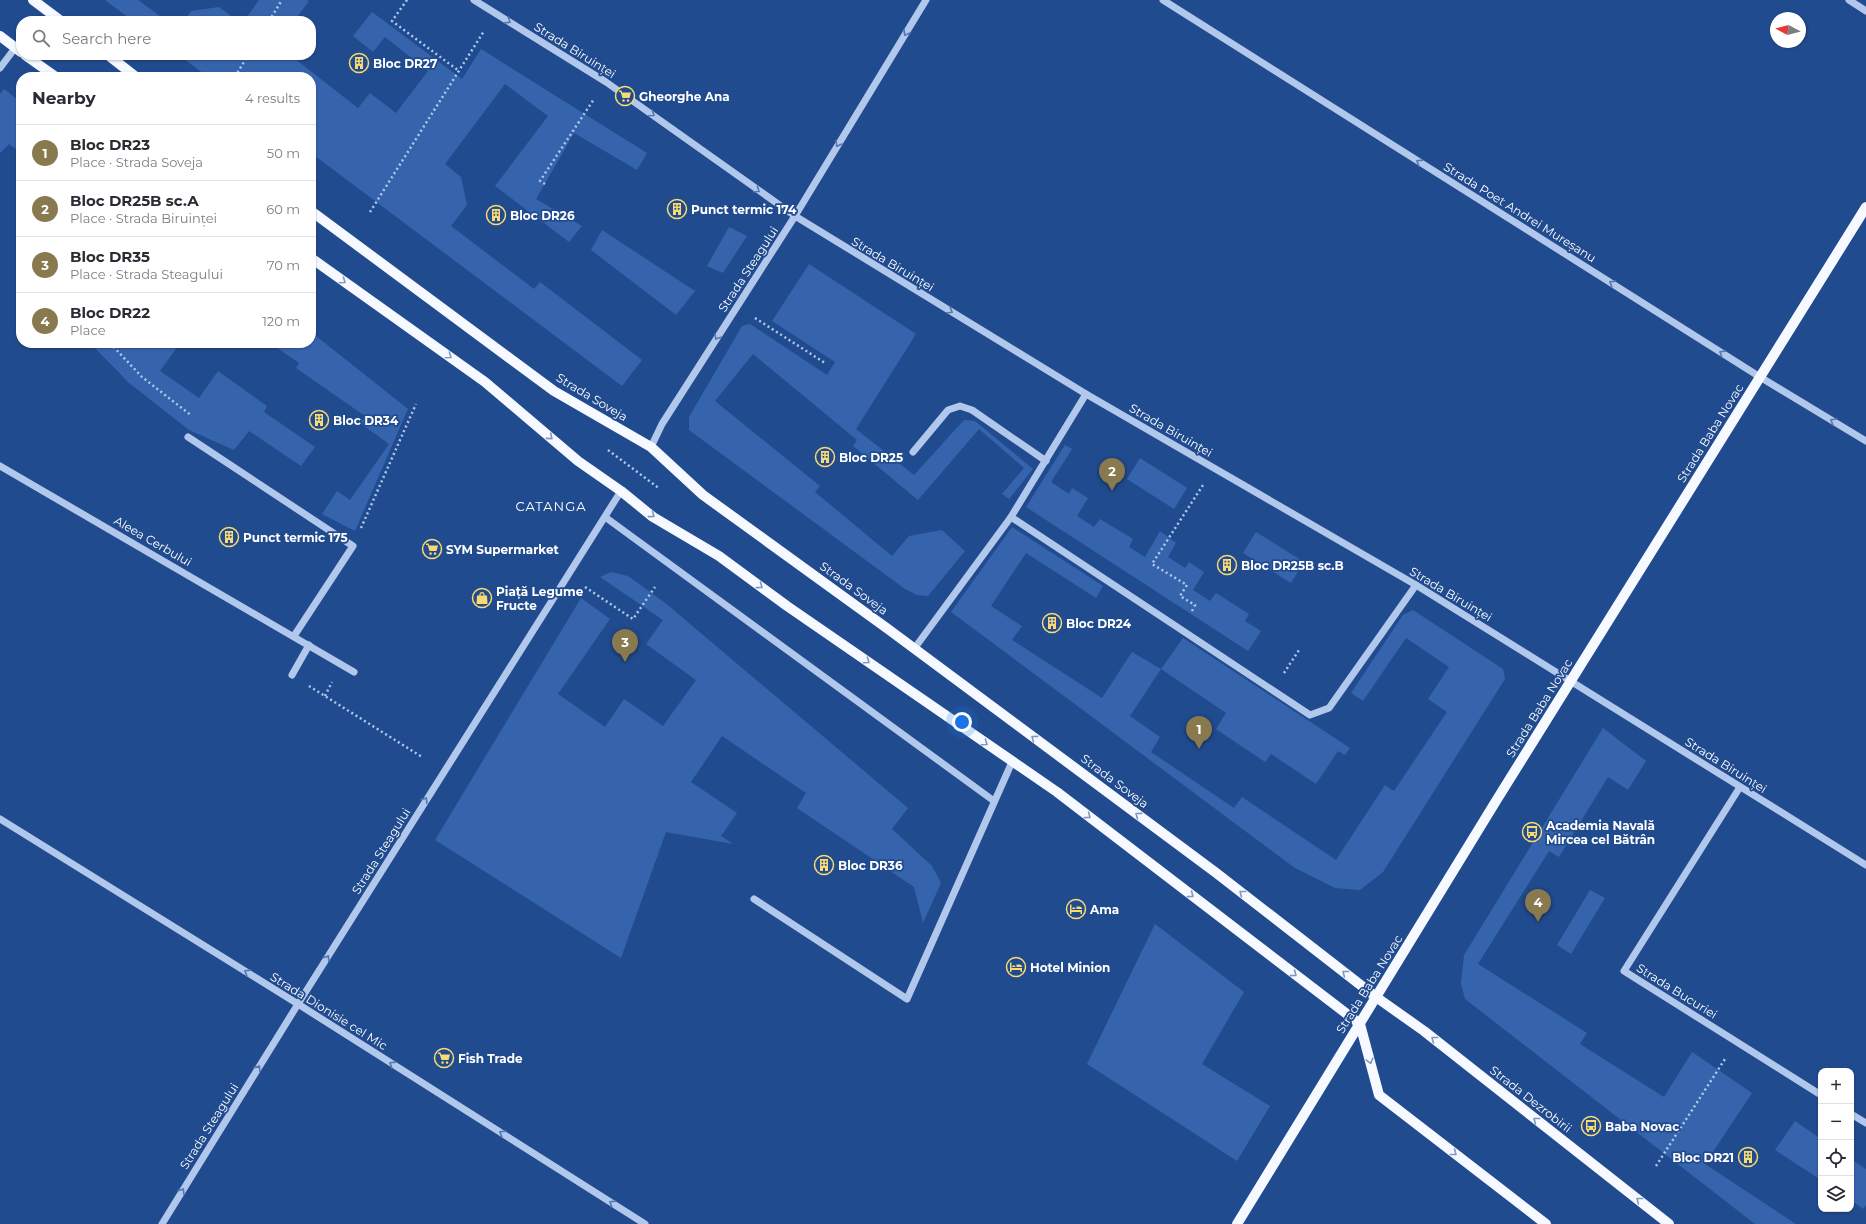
<!DOCTYPE html>
<html lang="en">
<head>
<meta charset="utf-8">
<style>
  body { margin:0; font-family:Montserrat,sans-serif; background:#f7f7f7; color:#2b2b33 }
  .controls { position:absolute; right:12px; bottom:12px; display:grid; overflow:hidden; border-radius:8px; box-shadow:0 1px 3px #0004 }
  .controls button { width:36px; height:36px; display:grid; place-items:center; padding:0; border:0; border-bottom:1px solid #e1e1e2; background:#fff; color:#2b2b33; font:20px sans-serif }
  .compass { position:absolute; left:1770px; top:12px; width:36px; height:36px; border-radius:50%; background:#fff; box-shadow:0 1px 3px #0004; rotate:277deg }
  .you { position:absolute; left:962px; top:722px; width:14px; height:14px; margin:-10px; border:3px solid #fff; border-radius:50%; background:#1a73e8; box-shadow:0 0 0 6px #1a73e833 }
  .badge { display:grid; place-items:center; width:26px; height:26px; border-radius:50%; background:#88794f; color:#fff; font-size:13px; font-weight:700 }
  .pin { position:absolute; translate:-50% -33px; filter:drop-shadow(0 1px 2px #0008) }
  .pin::after { content:''; position:absolute; top:21px; width:14px; height:12px; background:inherit; clip-path:polygon(0 0,100% 0,50% 100%) }
  .list { margin:0; padding:0; list-style:none }
  h2 { display:flex; justify-content:space-between; align-items:center; height:52px; margin:0; padding:0 16px; font-size:17px }
  h2 small { font-size:13px; font-weight:400; color:#7c7c81 }
  .list li { display:grid; grid-template-columns:26px 1fr auto; gap:12px; align-items:center; box-sizing:border-box; height:56px; padding:0 16px; border-top:1px solid #e1e1e2 }
  .list b { display:block; font-size:15px; white-space:nowrap }
  .list p { margin:0; font-size:13px; white-space:nowrap; color:#7c7c81 }
  .list em { font-size:13px; font-style:normal; color:#7c7c81 }
  .icon { flex:none; width:22px; height:22px; fill:none; stroke:currentColor; stroke-width:2; stroke-linecap:round; stroke-linejoin:round }
  .map { position:relative; flex:none; width:1866px; height:1224px; overflow:hidden }
  .search { position:absolute; background:#fff; box-shadow:0 1px 3px #0004; left:16px; top:16px; width:300px; height:44px; display:flex; align-items:center; gap:10px; box-sizing:border-box; padding:0 14px; border-radius:16px; color:#7c7c81; font-size:15px }
  .panel { position:absolute; background:#fff; box-shadow:0 1px 3px #0004; left:16px; top:72px; width:300px; height:276px; border-radius:16px }
  .map>svg:first-child { display:block }
  .green { fill:#3564ad }
  .lines { fill:none; stroke-linecap:round; stroke-linejoin:round }
  .path { stroke:#b1c8ec; stroke-width:2.5; stroke-dasharray:2 3; stroke-linecap:butt }
  .minor { stroke:#b1c8ec; stroke-width:7 }
  .major { stroke:#f6f9ff; stroke-width:10 }
  .oneway { stroke:#5377b0 }
  .oneway2 { stroke:#8199c1 }
  .labels { text-anchor:middle; dominant-baseline:central; stroke-width:3.5; stroke-linejoin:round; paint-order:stroke }
  .street-label { font-size:12px; fill:#fff; stroke:#214b8f }
  .poi-label { font-size:12px; font-weight:bold; fill:#fff; stroke:#214b8f; text-anchor:start }
  .neighbourhood-label { font-size:13px; letter-spacing:1px; fill:#fff; stroke:#214b8f }
</style>
</head>
<body>
<div class="map">
<svg width="1866" height="1224" viewBox="0 0 1866 1224">
  <rect width="100%" height="100%" fill="#214b8f"/>
  <g class="green">
    <polygon points="105,0 138,0 167,21 133,21"/>
    <polygon points="259,0 307,0 309,1 294,21 244,21"/>
    <polygon points="219,7 238,21 184,21 191,11"/>
    <polygon points="372,12 462,79 481,49 647,153 637,170 574,133 536,199 582,226 569,242 495,186 548,116 505,84 445,164 461,177 467,205 451,226 534,289 540,282 642,360 622,386 311,153 311,77 208,77 179,55 290,55 358,108 370,93 396,113 428,71 385,37 373,52 353,36"/>
    <polygon points="4,89 21,102 21,153 9,144 0,153 0,94"/>
    <polygon points="729,227 747,236 723,273 707,266"/>
    <polygon points="602,230 695,291 676,315 591,250"/>
    <polygon points="809,264 916,334 856,429 914,475 964,420 975,421 1033,469 1009,499 1002,494 1024,468 979,429 918,500 853,446 857,440 753,354 715,401 820,486 815,492 892,556 909,536 942,530 965,551 928,596 917,595 905,589 689,430 689,417 742,326 750,324 827,375 835,362 772,321"/>
    <polygon points="311,332 408,409 355,531 322,514 337,491 350,500 389,444 360,423 365,416 296,368 299,363 270,343 311,343"/>
    <polygon points="90,343 180,343 160,371 199,398 218,371 267,406 264,412 315,447 301,466 249,431 234,450 189,430 129,383"/>
    <polygon points="1065,445 1072,449 1051,482 1069,494 1072,488 1088,498 1077,516 1094,527 1100,519 1133,539 1129,547 1145,557 1160,531 1176,543 1168,557 1185,568 1189,562 1204,572 1193,590 1210,601 1216,593 1249,614 1245,621 1261,631 1248,651 1026,507"/>
    <polygon points="1140,458 1187,488 1174,509 1127,479"/>
    <polygon points="1012,527 1103,586 1096,598 1026,553 991,606 1022,626 1012,640 1102,698 1132,652 1161,669 1183,638 1350,748 1345,755 1338,751 1316,784 1271,754 1265,762 1216,729 1226,713 1161,669 1130,716 1160,737 1151,752 1234,808 1242,797 1336,860 1385,785 1394,791 1447,712 1428,699 1449,667 1406,638 1363,701 1351,693 1403,615 1413,610 1503,669 1505,679 1383,872 1360,890 1335,888 1295,868 951,612"/>
    <polygon points="1256,532 1304,562 1291,583 1243,553"/>
    <polygon points="611,572 628,576 664,602 908,808 892,829 932,866 941,883 923,923 914,887 797,808 806,793 722,736 691,782 737,813 721,836 733,844 666,832 621,958 435,840 581,598 610,619 558,694 605,727 624,699 663,726 696,680 646,644 663,620 600,577"/>
    <polygon points="1603,728 1646,761 1628,790 1608,777 1559,857 1549,851 1478,964 1587,1033 1580,1044 1664,1097 1692,1052 1752,1093 1705,1164 1796,1224 1755,1224 1465,999 1461,983 1464,955"/>
    <polygon points="1590,890 1605,898 1571,954 1557,945"/>
    <polygon points="1155,924 1244,992 1202,1064 1270,1106 1237,1161 1087,1064"/>
    <polygon points="1795,1121 1821,1139 1821,1180 1775,1150"/>
    <polygon points="1851,1159 1866,1169 1866,1205 1863,1209 1851,1200"/>
  </g>
  <g class="lines">
    <g class="path">
      <polyline points="407,0 392,21 459,71"/>
      <polyline points="269,21 282,0"/>
      <polyline points="235,77 248,55"/>
      <polyline points="17,150 21,145"/>
      <polyline points="545,184 540,181 594,99"/>
      <polyline points="370,212 484,31"/>
      <polyline points="755,318 825,363"/>
      <polyline points="97,343 110,343"/>
      <polyline points="110,343 142,377 192,416"/>
      <polyline points="608,450 660,489"/>
      <polyline points="361,528 416,404"/>
      <polyline points="585,587 633,619 655,587"/>
      <polyline points="1192,611 1195,605 1180,596 1187,585 1152,564 1203,485"/>
      <polyline points="1284,673 1299,650"/>
      <polyline points="309,686 422,757"/>
      <polyline points="325,696 332,682"/>
      <polyline points="1656,1166 1725,1059"/>
    </g>
    <g class="minor">
      <polyline points="474,0 606,82 795,216 1086,394 1416,585 1866,865"/>
      <polyline points="1163,0 1760,377 1866,441"/>
      <polyline points="1849,0 1866,11"/>
      <polyline points="0,68 15,48"/>
      <polyline points="188,437 353,546 294,636"/>
      <polyline points="651,447 662,424 795,216 926,0"/>
      <polyline points="913,452 948,410 960,406 972,410 1046,461"/>
      <polyline points="0,466 354,672"/>
      <polyline points="605,517 994,801"/>
      <polyline points="1011,517 1310,715 1329,708 1416,585"/>
      <polyline points="914,649 1011,517 1086,394"/>
      <polyline points="292,675 309,645"/>
      <polyline points="1740,787 1624,971 1821,1095"/>
      <polyline points="0,819 298,1004 645,1224"/>
      <polyline points="754,899 907,999 1012,762"/>
      <polyline points="1851,1114 1866,1123"/>
      <polyline points="162,1224 298,1004 621,491"/>
    </g>
    <g class="major">
      <polyline points="33,0 61,21"/>
      <polyline points="0,36 21,52"/>
      <polyline points="25,55 56,77"/>
      <polyline points="108,55 136,77"/>
      <polyline points="311,211 554,391 651,447 703,495 888,629 1215,872 1376,997 1424,1031 1669,1224"/>
      <polyline points="311,258 485,382 578,461 621,491 653,517 719,556 787,606 1057,792 1360,1024"/>
      <polyline points="1360,1024 1379,1095 1546,1224"/>
      <polyline points="1237,1224 1496,801 1866,207"/>
    </g>
  </g>
  <defs><path id="oneway-chevron" d="M-2-3.5L2.5 0L-2 3.5" fill="none" stroke-width="1.6" stroke-linecap="round" stroke-linejoin="round"/></defs>
  <g class="oneway">
    <use href="#oneway-chevron" transform="translate(508 21) rotate(32)"/>
    <use href="#oneway-chevron" transform="translate(906 33) rotate(121)"/>
    <use href="#oneway-chevron" transform="translate(652 114) rotate(35)"/>
    <use href="#oneway-chevron" transform="translate(838 144) rotate(121)"/>
    <use href="#oneway-chevron" transform="translate(1419 162) rotate(-148)"/>
    <use href="#oneway-chevron" transform="translate(757 190) rotate(35)"/>
    <use href="#oneway-chevron" transform="translate(1612 283) rotate(-148)"/>
    <use href="#oneway-chevron" transform="translate(950 311) rotate(31)"/>
    <use href="#oneway-chevron" transform="translate(717 337) rotate(122)"/>
    <use href="#oneway-chevron" transform="translate(1722 353) rotate(-148)"/>
    <use href="#oneway-chevron" transform="translate(1833 421) rotate(-149)"/>
    <use href="#oneway-chevron" transform="translate(425 800) rotate(-58)"/>
    <use href="#oneway-chevron" transform="translate(327 958) rotate(-58)"/>
    <use href="#oneway-chevron" transform="translate(247 972) rotate(-148)"/>
    <use href="#oneway-chevron" transform="translate(392 1064) rotate(-148)"/>
    <use href="#oneway-chevron" transform="translate(258 1068) rotate(-58)"/>
    <use href="#oneway-chevron" transform="translate(502 1133) rotate(-148)"/>
    <use href="#oneway-chevron" transform="translate(182 1191) rotate(-58)"/>
    <use href="#oneway-chevron" transform="translate(612 1203) rotate(-148)"/>
  </g>
  <g class="oneway2">
    <use href="#oneway-chevron" transform="translate(343 281) rotate(35)"/>
    <use href="#oneway-chevron" transform="translate(449 356) rotate(35)"/>
    <use href="#oneway-chevron" transform="translate(550 437) rotate(40)"/>
    <use href="#oneway-chevron" transform="translate(652 515) rotate(36)"/>
    <use href="#oneway-chevron" transform="translate(760 586) rotate(36)"/>
    <use href="#oneway-chevron" transform="translate(867 661) rotate(35)"/>
    <use href="#oneway-chevron" transform="translate(1034 738) rotate(-143)"/>
    <use href="#oneway-chevron" transform="translate(985 743) rotate(35)"/>
    <use href="#oneway-chevron" transform="translate(1138 815) rotate(-143)"/>
    <use href="#oneway-chevron" transform="translate(1088 816) rotate(37)"/>
    <use href="#oneway-chevron" transform="translate(1242 893) rotate(-142)"/>
    <use href="#oneway-chevron" transform="translate(1191 895) rotate(37)"/>
    <use href="#oneway-chevron" transform="translate(1345 973) rotate(-142)"/>
    <use href="#oneway-chevron" transform="translate(1294 974) rotate(37)"/>
    <use href="#oneway-chevron" transform="translate(1434 1039) rotate(-142)"/>
    <use href="#oneway-chevron" transform="translate(1370 1061) rotate(75)"/>
    <use href="#oneway-chevron" transform="translate(1536 1120) rotate(-142)"/>
    <use href="#oneway-chevron" transform="translate(1454 1153) rotate(38)"/>
    <use href="#oneway-chevron" transform="translate(1639 1200) rotate(-142)"/>
  </g>
  <defs>
    <symbol id="building-ring" viewBox="-11 -11 22 22"><circle r="9.5" fill="#214b8f" stroke="#f9d972" stroke-width="1.5"/><path d="M-4-6H4V6H1V3H-1V6H-4ZM-2.5-4.3h1.7v1.8h-1.7ZM.8-4.3h1.7v1.8H.8ZM-2.5-1h1.7V.8h-1.7ZM.8-1h1.7V.8H.8Z" fill="#f9d972"/></symbol>
    <symbol id="supermarket-ring" viewBox="-11 -11 22 22"><circle r="9.5" fill="#214b8f" stroke="#f9d972" stroke-width="1.5"/><path d="M-6-5.5h2.5l.6 2H6L4.5 2H-2.5L-4.4-4H-6ZM-1.5 3.2a1.3 1.3 0 1 0 .1 0ZM3 3.2a1.3 1.3 0 1 0 .1 0Z" fill="#f9d972"/></symbol>
    <symbol id="shop-ring" viewBox="-11 -11 22 22"><circle r="9.5" fill="#214b8f" stroke="#f9d972" stroke-width="1.5"/><path d="M-5-2.5h2.3a2.7 3.5 0 0 1 5.4 0H5L5.5 6h-11ZM-1.5-2.5h3a1.5 2.3 0 0 0-3 0Z" fill="#f9d972"/></symbol>
    <symbol id="bus-ring" viewBox="-11 -11 22 22"><circle r="9.5" fill="#214b8f" stroke="#f9d972" stroke-width="1.5"/><path d="M-5-6H5V4H4V6H2V4H-2V6H-4V4H-5ZM-3.5-4V0h7V-4ZM-3.5 1.2v1.5H-2V1.2ZM2 1.2v1.5H3.5V1.2Z" fill="#f9d972"/></symbol>
    <symbol id="hotel-ring" viewBox="-11 -11 22 22"><circle r="9.5" fill="#214b8f" stroke="#f9d972" stroke-width="1.5"/><path d="M-6-4.5h1.5V1H6V5H4.5V3h-9V5H-6ZM-4 0a1.8 1.8 0 1 1 3.6 0ZM.5 0V-2.5h3Q6-2.5 6 0Z" fill="#f9d972"/></symbol>
  </defs>
  <g fill-rule="evenodd">
    <use href="#building-ring" x="348" y="52" width="22" height="22"/>
    <use href="#supermarket-ring" x="614" y="85" width="22" height="22"/>
    <use href="#building-ring" x="666" y="198" width="22" height="22"/>
    <use href="#building-ring" x="485" y="204" width="22" height="22"/>
    <use href="#building-ring" x="308" y="409" width="22" height="22"/>
    <use href="#building-ring" x="814" y="446" width="22" height="22"/>
    <use href="#building-ring" x="218" y="526" width="22" height="22"/>
    <use href="#supermarket-ring" x="421" y="538" width="22" height="22"/>
    <use href="#building-ring" x="1216" y="554" width="22" height="22"/>
    <use href="#shop-ring" x="471" y="587" width="22" height="22"/>
    <use href="#building-ring" x="1041" y="612" width="22" height="22"/>
    <use href="#bus-ring" x="1521" y="821" width="22" height="22"/>
    <use href="#building-ring" x="813" y="854" width="22" height="22"/>
    <use href="#hotel-ring" x="1065" y="898" width="22" height="22"/>
    <use href="#hotel-ring" x="1005" y="956" width="22" height="22"/>
    <use href="#supermarket-ring" x="433" y="1047" width="22" height="22"/>
    <use href="#bus-ring" x="1580" y="1115" width="22" height="22"/>
    <use href="#building-ring" x="1737" y="1146" width="22" height="22"/>
  </g>
  <g class="labels">
    <g class="street-label">
      <text transform="translate(575 50) rotate(32)">Strada Biruinței</text>
      <text transform="translate(1520 212) rotate(32)">Strada Poet Andrei Mureșanu</text>
      <text transform="translate(893 264) rotate(31)">Strada Biruinței</text>
      <text transform="translate(748 269) rotate(-57)">Strada Steagului</text>
      <text transform="translate(592 397) rotate(31)">Strada Soveja</text>
      <text transform="translate(1171 430) rotate(30)">Strada Biruinței</text>
      <text transform="translate(1710 433) rotate(-58)">Strada Baba Novac</text>
      <text transform="translate(153 541) rotate(30)">Aleea Cerbului</text>
      <text transform="translate(854 588) rotate(36)">Strada Soveja</text>
      <text transform="translate(1451 594) rotate(31)">Strada Biruinței</text>
      <text transform="translate(1539 708) rotate(-58)">Strada Baba Novac</text>
      <text transform="translate(1726 765) rotate(32)">Strada Biruinței</text>
      <text transform="translate(1115 781) rotate(37)">Strada Soveja</text>
      <text transform="translate(381 851) rotate(-58)">Strada Steagului</text>
      <text transform="translate(1369 984) rotate(-58)">Strada Baba Novac</text>
      <text transform="translate(1677 991) rotate(32)">Strada Bucuriei</text>
      <text transform="translate(329 1011) rotate(32)">Strada Dionisie cel Mic</text>
      <text transform="translate(1531 1099) rotate(38)">Strada Dezrobirii</text>
      <text transform="translate(209 1126) rotate(-58)">Strada Steagului</text>
    </g>
    <g class="poi-label">
      <text x="373" y="63">Bloc DR27</text>
      <text x="639" y="96">Gheorghe Ana</text>
      <text x="691" y="209">Punct termic 174</text>
      <text x="510" y="215">Bloc DR26</text>
      <text x="333" y="420">Bloc DR34</text>
      <text x="839" y="457">Bloc DR25</text>
      <text x="243" y="537">Punct termic 175</text>
      <text x="446" y="549">SYM Supermarket</text>
      <text x="1241" y="565">Bloc DR25B sc.B</text>
      <text x="496" y="591">Piață Legume<tspan x="496" dy="14">Fructe</tspan></text>
      <text x="1066" y="623">Bloc DR24</text>
      <text x="1546" y="825">Academia Navală<tspan x="1546" dy="14">Mircea cel Bătrân</tspan></text>
      <text x="838" y="865">Bloc DR36</text>
      <text x="1090" y="909">Ama</text>
      <text x="1030" y="967">Hotel Minion</text>
      <text x="458" y="1058">Fish Trade</text>
      <text x="1605" y="1126">Baba Novac</text>
      <text x="1734" y="1157" text-anchor="end">Bloc DR21</text>
    </g>
    <g class="neighbourhood-label">
      <text x="551" y="506">CATANGA</text>
    </g>
  </g>
</svg>
<div class="controls">
<button>+</button>
<button>−</button>
<button><svg class="icon" aria-label="locate" viewBox="0 0 24 24"><circle cx="12" cy="12" r="6"/><path d="M12 2v4M12 18v4M2 12h4M18 12h4"/></svg></button>
<button><svg class="icon" aria-label="layers" viewBox="0 0 24 24"><path d="M12 4l9 5-9 5-9-5zM3 14l9 5 9-5"/></svg></button>
</div>
<svg class="compass" viewBox="-18 -18 36 36"><path d="M0-13l5 13h-10z" fill="#e53935"/><path d="M0 13l5-13h-10z" fill="#7c7c81"/></svg>
<div class="you"></div>
<div class="pin badge" style="left:1199px;top:749px">1</div>
<div class="pin badge" style="left:1112px;top:491px">2</div>
<div class="pin badge" style="left:625px;top:662px">3</div>
<div class="pin badge" style="left:1538px;top:922px">4</div>
<div class="search"><svg class="icon" aria-label="search" viewBox="0 0 24 24"><circle cx="10" cy="10" r="6"/><path d="M15 15l6 6"/></svg>Search here</div>
<section class="panel">
<h2>Nearby<small>4 results</small></h2>
<ul class="list">
<li><span class="badge">1</span><div><b>Bloc DR23</b><p>Place · Strada Soveja</p></div><em>50 m</em></li>
<li><span class="badge">2</span><div><b>Bloc DR25B sc.A</b><p>Place · Strada Biruinței</p></div><em>60 m</em></li>
<li><span class="badge">3</span><div><b>Bloc DR35</b><p>Place · Strada Steagului</p></div><em>70 m</em></li>
<li><span class="badge">4</span><div><b>Bloc DR22</b><p>Place</p></div><em>120 m</em></li>
</ul>
</section>
</div>
</body>
</html>
